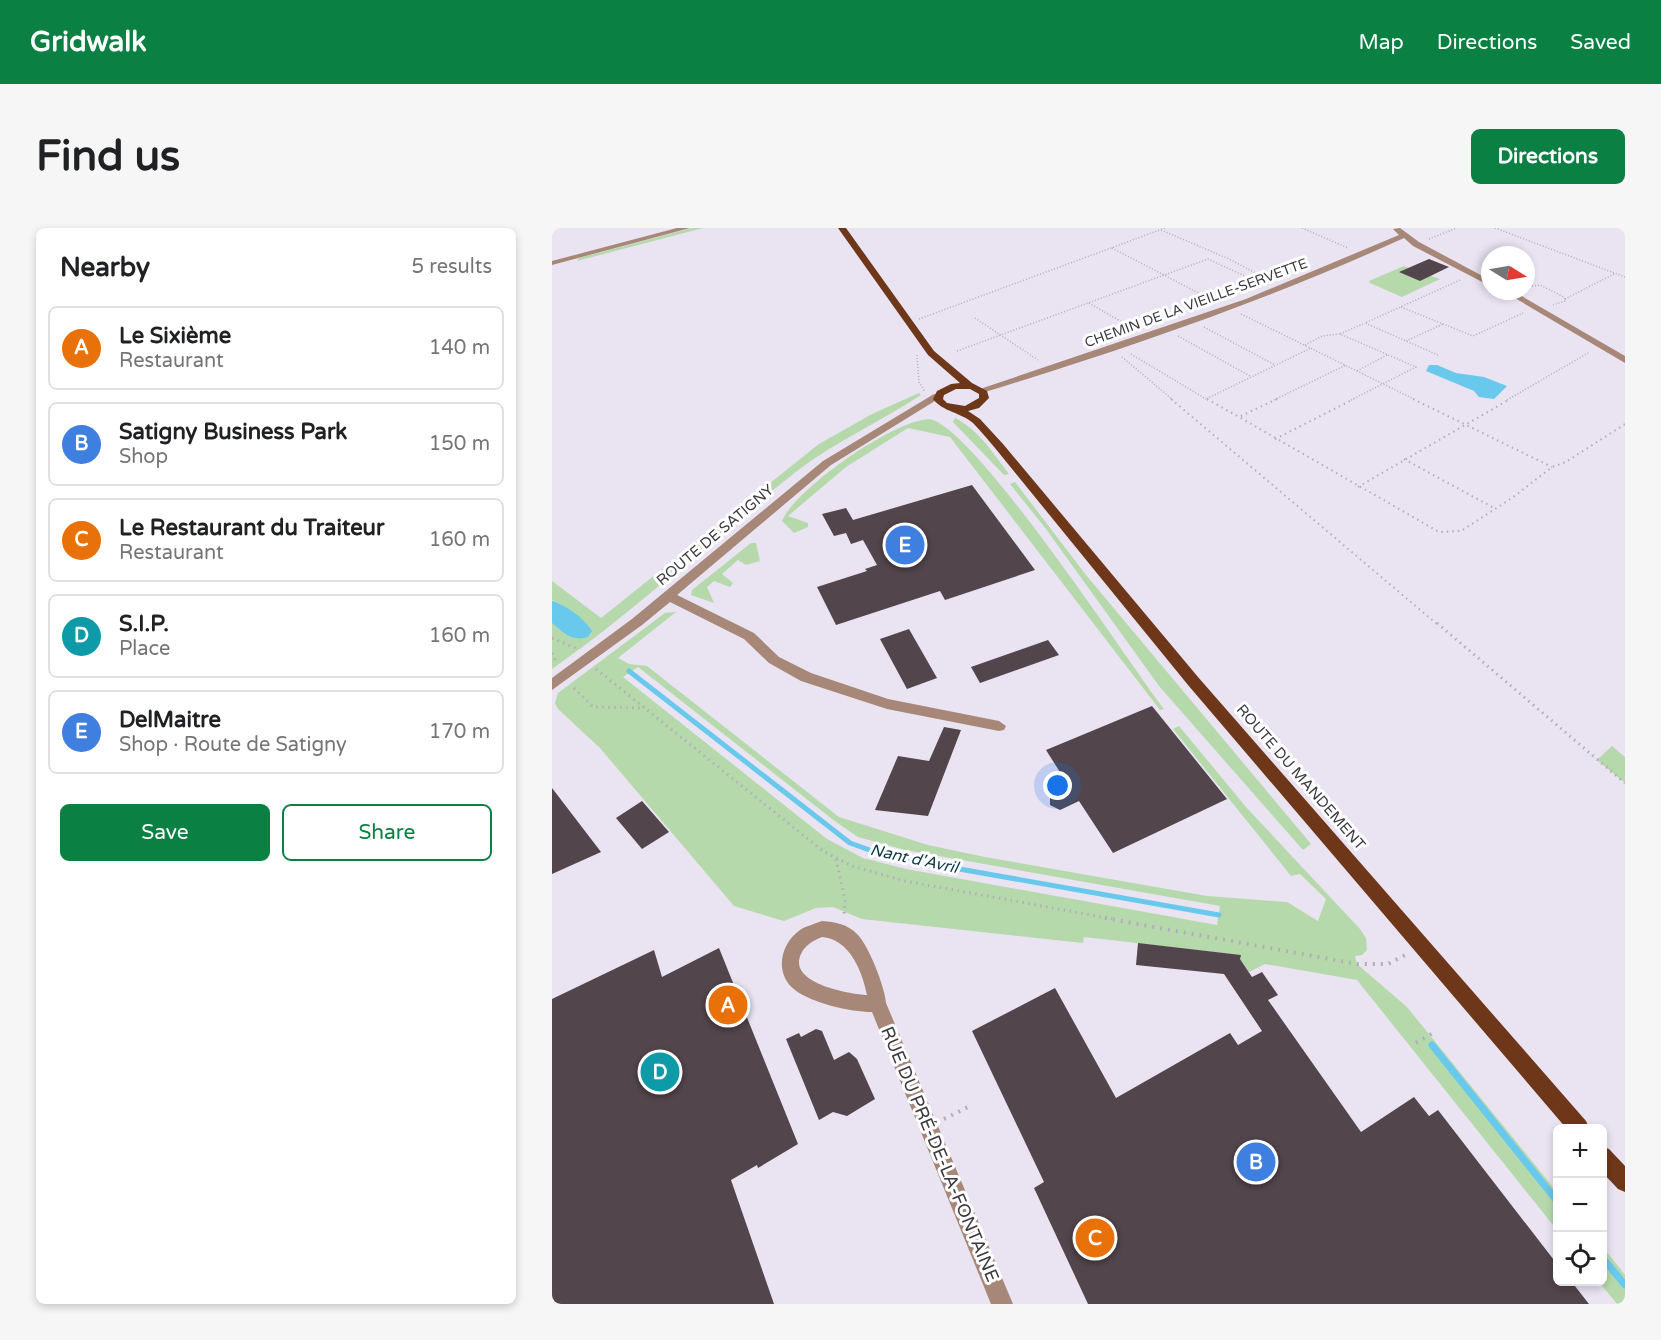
<!DOCTYPE html>
<html lang="en">
<head>
<meta charset="utf-8">
<style>
  body { margin:0; font-family:"Varela Round",sans-serif; background:#f6f6f6; color:#202124 }
  .controls { position:absolute; right:18px; bottom:18px; display:grid; overflow:hidden; border-radius:9px; box-shadow:0 3px 9px #0003 }
  .controls button { width:54px; height:54px; display:grid; place-items:center; padding:0; border:0; border-bottom:2px solid #e0e0e0; background:#fff; color:#202124; font:30px sans-serif }
  .compass { position:absolute; left:929px; top:18px; width:54px; height:54px; border-radius:50%; background:#fff; box-shadow:0 3px 9px #0003; rotate:101deg }
  .you { position:absolute; left:506px; top:558px; width:21px; height:21px; margin:-15px; border:4px solid #fff; border-radius:50%; background:#1a73e8; box-shadow:0 0 0 9px #1a73e833 }
  .badge { display:grid; place-items:center; width:39px; height:39px; border-radius:50%; background:#0b8043; color:#fff; font-size:20px; font-weight:700 }
  .pin { position:absolute; translate:-50% -50%; border:3px solid #fff; box-shadow:0 2px 6px #0006 }
  .list { margin:0; padding:0; list-style:none }
  h2 { display:flex; justify-content:space-between; align-items:center; height:78px; margin:0; padding:0 24px; font-size:26px }
  h2 small { font-size:20px; font-weight:400; color:#757577 }
  .list li { display:grid; grid-template-columns:39px 1fr auto; gap:18px; align-items:center; box-sizing:border-box; height:84px; margin:0 12px 12px; padding:0 12px; border:2px solid #e0e0e0; border-radius:9px }
  .list b { display:block; font-size:22px; white-space:nowrap }
  .list p { margin:0; font-size:20px; white-space:nowrap; color:#757577 }
  .list em { font-size:20px; font-style:normal; color:#757577 }
  .actions { display:flex; gap:12px; padding:18px 24px }
  .actions a { flex:1; padding:14px 0; border:2px solid #0b8043; border-radius:9px; text-align:center; font-size:21px; color:#0b8043 }
  .actions .main { background:#0b8043; color:#fff }
  .icon { flex:none; width:33px; height:33px; fill:none; stroke:currentColor; stroke-width:2; stroke-linecap:round; stroke-linejoin:round }
  .map { position:relative; flex:none; width:1073px; height:1076px; overflow:hidden; border-radius:9px }
  header { display:flex; align-items:center; gap:36px; box-sizing:border-box; height:84px; padding:0 30px; background:#0b8043; color:#fff }
  header strong { font-size:28px }
  nav { display:flex; gap:33px; margin-inline-start:auto; font-size:21px }
  .intro { display:flex; align-items:center; justify-content:space-between; box-sizing:border-box; height:144px; padding:0 36px }
  h1 { margin:0; font-size:42px }
  .button { padding:15px 27px; border-radius:9px; background:#0b8043; color:#fff; font-size:21px; font-weight:700 }
  main { display:flex; gap:36px; padding:0 36px }
  aside { flex:1; background:#fff; border-radius:9px; box-shadow:0 3px 9px #0003 }
  .map>svg:first-child { display:block }
  .green { fill:#b6d9ac; fill-rule:evenodd }
  .water { fill:#69c9ed }
  .lines { fill:none; stroke-linecap:round; stroke-linejoin:round }
  .stream-far1 { stroke:#69c9ed; stroke-width:5 }
  .stream { stroke:#69c9ed; stroke-width:7 }
  .river { fill:#69c9ed; fill-rule:evenodd }
  .building { fill:#52454c }
  .path-far3 { stroke:#b2adba; stroke-width:1.5; stroke-dasharray:1 2; stroke-linecap:butt }
  .path-far2 { stroke:#b2adba; stroke-width:2; stroke-dasharray:1.5 4; stroke-linecap:butt }
  .path-far1 { stroke:#b2adba; stroke-width:3; stroke-dasharray:1.5 4.5; stroke-linecap:butt }
  .path { stroke:#b2adba; stroke-width:4; stroke-dasharray:2 6; stroke-linecap:butt }
  .minor { fill:#a78777; fill-rule:evenodd }
  .major { fill:#6e3719; fill-rule:evenodd }
  .labels { text-anchor:middle; dominant-baseline:central; stroke-width:6; stroke-linejoin:round; paint-order:stroke }
  .far-street-label { font-size:14px; fill:#3b393f; stroke:#fff }
  .street-label { font-size:15px; fill:#3b393f; stroke:#fff }
  .water-label { font-size:16px; font-style:italic; fill:#0b3847; stroke:#fff }
  .near-street-label { font-size:18px; fill:#3b393f; stroke:#fff }
</style>
</head>
<body>
<header>
<strong>Gridwalk</strong>
<nav><a>Map</a><a>Directions</a><a>Saved</a></nav>
</header>
<div class="intro"><h1>Find us</h1><a class="button">Directions</a></div>
<main>
<aside>
<h2>Nearby<small>5 results</small></h2>
<ul class="list">
<li><span class="badge" style="background:#e8710a">A</span><div><b>Le Sixième</b><p>Restaurant</p></div><em>140 m</em></li>
<li><span class="badge" style="background:#3f7fe0">B</span><div><b>Satigny Business Park</b><p>Shop</p></div><em>150 m</em></li>
<li><span class="badge" style="background:#e8710a">C</span><div><b>Le Restaurant du Traiteur</b><p>Restaurant</p></div><em>160 m</em></li>
<li><span class="badge" style="background:#0f9aa8">D</span><div><b>S.I.P.</b><p>Place</p></div><em>160 m</em></li>
<li><span class="badge" style="background:#3f7fe0">E</span><div><b>DelMaitre</b><p>Shop · Route de Satigny</p></div><em>170 m</em></li>
</ul>
<div class="actions"><a class="main">Save</a><a>Share</a></div>
</aside>
<div class="map">
<svg width="1073" height="1076" viewBox="0 0 1073 1076">
  <rect width="100%" height="100%" fill="#e9e3f2"/>
  <g class="green">
    <polygon points="140,0 151,0 25,33 27,30"/>
    <polygon points="852,38 888,51 850,69 818,55 817,53"/>
    <path d="M367,165L369,167C328,194 284,213 245,243C162,308 86,381 0,441V392L23,410V408L35,400L0,372V353L49,390L267,216L320,186Z"/>
    <path d="M403,190C426,201 441,225 457,246L452,247L401,194Z"/>
    <path d="M378,191C425,202 574,431 612,481L608,482L398,209L356,200L294,239L236,288L256,295V299L242,305L230,293C243,261 343,191 378,191Z"/>
    <polygon points="463,254 534,347 759,616 751,622 607,458 494,301 458,256"/>
    <polygon points="199,315 204,315 208,333 194,337 186,332 170,346 181,355 178,359 162,353 155,359 162,375 139,367 140,362"/>
    <path d="M124,384L66,430L77,436L95,438L287,589L376,617L433,629L655,668L735,674L766,693L774,671L748,646L739,648L621,501L627,498L694,579L808,701L814,710L815,722L810,727L803,728L805,736L855,779L1005,964V1002L805,752L713,736L697,744L688,731V727L532,709L531,715L310,691L281,679L264,680L232,693L182,678L48,520L6,481L3,475L6,465L113,385ZM86,439L284,594L306,609L353,622L668,678L665,697L354,641L311,630L275,611L71,449Z"/>
    <polygon points="1060,518 1073,529 1073,555 1045,532"/>
    <polygon points="1051,1019 1073,1047 1073,1076 1065,1076 1047,1054 1050,1054"/>
  </g>
  <polygon class="water" points="877,137 885,137 904,145 932,149 955,158 942,171 927,169 922,163 874,143"/>
  <g class="lines">
    <polyline class="stream-far1" points="77,443 298,615 334,628 667,687"/>
    <g class="stream">
      <polyline points="880,817 1005,973"/>
      <polyline points="1050,1029 1073,1057"/>
    </g>
    <path class="river" d="M0,373C14,377 32,390 40,403L36,409C20,414 12,405 0,395Z"/>
  </g>
  <g class="building">
    <polygon points="877,31 897,39 868,53 847,44"/>
    <polygon points="420,257 483,342 393,372 388,363 284,397 265,359 315,343 313,341 325,337 311,312 299,316 294,305 282,308 270,286 294,280 301,292"/>
    <polygon points="357,401 385,450 355,461 328,411"/>
    <polygon points="496,412 507,427 428,455 419,439"/>
    <polygon points="600,478 675,571 561,625 527,573 508,582 498,577 498,570 518,560 494,522"/>
    <polygon points="392,499 409,502 376,588 323,582 346,528 377,533"/>
    <polygon points="0,560 49,624 0,646"/>
    <polygon points="90,573 117,604 90,621 64,590"/>
    <polygon points="586,715 689,727 688,731 700,749 710,744 726,767 716,772 809,904 862,869 877,888 886,882 1005,1036 1005,1053 1019,1053 1037,1076 536,1076 482,960 492,954 420,803 503,760 564,870 678,805 686,817 710,803 672,746 584,737"/>
    <polygon points="167,720 246,916 206,940 205,937 179,952 222,1076 0,1076 0,771 102,722 110,749"/>
    <polygon points="264,801 270,803 282,832 297,824 305,831 323,871 295,888 281,884 267,892 234,811 247,805 249,809"/>
  </g>
  <g class="lines">
    <g class="path-far3">
      <polyline points="750,0 796,20"/>
      <polyline points="943,0 1073,49"/>
      <polyline points="609,2 677,31 717,52"/>
      <polyline points="877,11 905,0"/>
      <polyline points="560,20 662,73"/>
      <polyline points="974,59 988,57 1012,69 1013,73 1001,77"/>
      <polyline points="1013,71 1062,46"/>
      <polyline points="537,75 582,101"/>
      <polyline points="849,79 921,108 971,85"/>
      <polyline points="689,86 864,172"/>
      <polyline points="423,90 486,132"/>
      <polyline points="367,91 613,0"/>
      <polyline points="652,99 723,137"/>
      <polyline points="626,108 698,148"/>
      <polyline points="854,113 891,96"/>
      <polyline points="753,117 770,108 788,106"/>
      <polyline points="405,123 656,31 710,56"/>
      <polyline points="579,126 654,171"/>
      <polyline points="365,127 367,154 373,164"/>
      <polyline points="886,127 813,95 908,52"/>
      <polyline points="570,129 621,172"/>
      <polyline points="805,143 835,127"/>
      <polyline points="656,172 654,171 759,120"/>
      <polyline points="722,172 794,137"/>
      <polyline points="799,172 864,139 788,106 813,95"/>
      <polyline points="955,172 1038,124"/>
    </g>
    <g class="path-far2">
      <polyline points="619,171 886,397"/>
      <polyline points="655,171 687,189"/>
      <polyline points="725,171 687,189 887,304 909,303 960,270 1000,239 1014,234 1073,196"/>
      <polyline points="861,171 1000,239"/>
      <polyline points="723,211 802,171"/>
      <polyline points="852,231 942,280"/>
      <polyline points="806,259 958,171"/>
    </g>
    <g class="path-far1">
      <polyline points="885,395 1073,555"/>
      <polyline points="0,410 26,421"/>
      <polyline points="0,425 5,436"/>
      <polyline points="44,441 271,623 300,638 353,653 561,691"/>
      <polyline points="22,460 41,479 89,480"/>
      <polyline points="284,631 293,673 292,688"/>
    </g>
    <g class="path">
      <polyline points="553,690 805,736 836,736 855,726"/>
      <polyline points="864,815 881,805"/>
      <polyline points="392,891 416,879"/>
    </g>
    <g class="minor">
      <polygon points="125,0 138,0 0,37 0,33"/>
      <path d="M848,0L867,14L938,52V58L861,18L852,10C716,72 576,120 433,164L425,162L694,71L847,7L841,1Z"/>
      <polygon points="951,63 961,63 1073,128 1073,135"/>
      <polygon points="382,166 391,168 279,237 125,367 202,405 227,429 259,445 336,471 447,493 454,498 452,502 447,503 335,481 249,453 217,435 192,411 118,374 90,397 0,462 0,450 80,391 271,233"/>
      <path d="M270,693C284,694 295,696 305,706C316,716 333,759 334,775L461,1076H439L320,784C298,784 260,775 243,762C222,746 228,716 248,702C254,698 263,696 270,693ZM270,709C297,711 310,742 315,767C297,766 235,755 249,726C253,717 262,712 270,709Z"/>
    </g>
    <g class="major">
      <path d="M286,0H294L382,123L420,155L435,163L437,170L427,180L416,183L428,191L451,216L646,449L1034,893L1037,900H1014L636,457L443,220C436,212 429,203 421,195C408,184 391,184 381,171L385,163L399,156L408,155L376,127ZM404,161H418L427,166V170L413,178L395,175L391,171L392,167Z"/>
      <polygon points="1050,918 1057,921 1073,938 1073,964 1066,961 1050,944"/>
    </g>
  </g>
  <g class="labels">
    <g class="far-street-label">
      <text transform="translate(644 75) rotate(-20)">CHEMIN DE LA VIEILLE-SERVETTE</text>
    </g>
    <g class="street-label">
      <text transform="translate(163 307) rotate(-40)">ROUTE DE SATIGNY</text>
      <text transform="translate(749 549) rotate(49)">ROUTE DU MANDEMENT</text>
    </g>
    <g class="water-label">
      <text transform="translate(362 631) rotate(12)">Nant d'Avril</text>
    </g>
    <g class="near-street-label">
      <text transform="translate(388 926) rotate(67)">RUE DU PRÉ-DE-LA-FONTAINE</text>
    </g>
  </g>
</svg>
<div class="controls">
<button>+</button>
<button>−</button>
<button><svg class="icon" aria-label="locate" viewBox="0 0 24 24"><circle cx="12" cy="12" r="6"/><path d="M12 2v4M12 18v4M2 12h4M18 12h4"/></svg></button>
</div>
<svg class="compass" viewBox="-18 -18 36 36"><path d="M0-13l5 13h-10z" fill="#e53935"/><path d="M0 13l5-13h-10z" fill="#757577"/></svg>
<div class="you"></div>
<div class="pin badge" style="left:176px;top:777px;background:#e8710a">A</div>
<div class="pin badge" style="left:704px;top:934px;background:#3f7fe0">B</div>
<div class="pin badge" style="left:543px;top:1010px;background:#e8710a">C</div>
<div class="pin badge" style="left:108px;top:844px;background:#0f9aa8">D</div>
<div class="pin badge" style="left:353px;top:317px;background:#3f7fe0">E</div>
</div>
</main>
</body>
</html>
